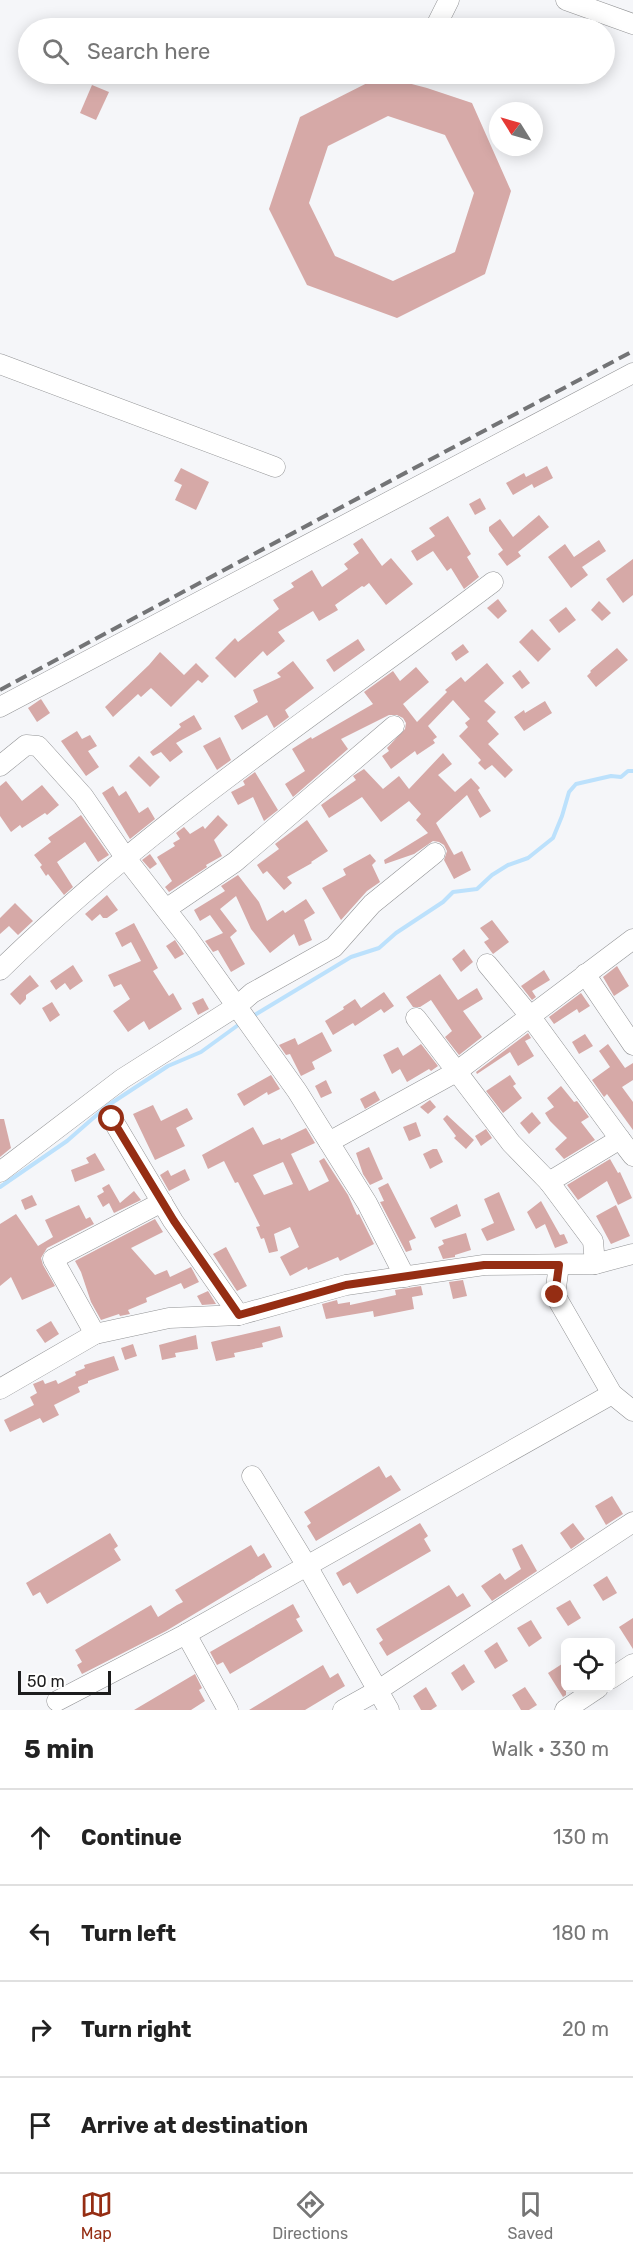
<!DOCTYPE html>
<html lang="en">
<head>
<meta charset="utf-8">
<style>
  body { margin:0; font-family:Rubik,sans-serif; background:#f6f6f6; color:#222 }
  .controls { position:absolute; right:18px; bottom:18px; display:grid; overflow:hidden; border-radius:9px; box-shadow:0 3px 15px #0003 }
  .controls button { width:54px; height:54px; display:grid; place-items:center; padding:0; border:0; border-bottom:2px solid #e0e0e0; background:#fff; color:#222; font:30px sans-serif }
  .compass { position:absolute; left:489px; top:102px; width:54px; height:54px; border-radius:50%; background:#fff; box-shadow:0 3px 15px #0003; rotate:307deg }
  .scale { position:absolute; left:18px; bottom:15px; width:93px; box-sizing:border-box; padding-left:6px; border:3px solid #1d1d1e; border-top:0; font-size:16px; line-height:21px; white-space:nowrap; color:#1d1d1e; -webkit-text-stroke:4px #fff; paint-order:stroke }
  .stop { position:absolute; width:18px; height:18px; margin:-14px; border:4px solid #952d13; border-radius:50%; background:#fff }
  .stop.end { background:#952d13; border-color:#fff; box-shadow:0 2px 6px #0008 }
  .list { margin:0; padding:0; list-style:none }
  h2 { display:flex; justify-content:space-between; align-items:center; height:78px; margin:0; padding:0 24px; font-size:26px }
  h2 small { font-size:20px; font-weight:400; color:#767676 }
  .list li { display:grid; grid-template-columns:39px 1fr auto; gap:18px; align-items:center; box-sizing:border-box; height:96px; padding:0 24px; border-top:2px solid #e0e0e0 }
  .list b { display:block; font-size:22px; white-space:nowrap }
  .list em { font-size:20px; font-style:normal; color:#767676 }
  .icon { flex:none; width:33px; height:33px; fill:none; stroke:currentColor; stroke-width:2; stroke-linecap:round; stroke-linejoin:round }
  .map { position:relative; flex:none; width:633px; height:1710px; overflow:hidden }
  .search { position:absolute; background:#fff; box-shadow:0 3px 15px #0003; left:18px; right:18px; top:18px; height:66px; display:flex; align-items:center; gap:15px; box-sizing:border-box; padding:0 21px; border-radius:33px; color:#767676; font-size:22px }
  .sheet { height:462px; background:#fff }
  nav { display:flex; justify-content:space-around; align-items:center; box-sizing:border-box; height:84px; border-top:2px solid #e0e0e0; background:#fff; font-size:16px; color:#767676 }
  nav a { display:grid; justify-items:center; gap:3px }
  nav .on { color:#952d13 }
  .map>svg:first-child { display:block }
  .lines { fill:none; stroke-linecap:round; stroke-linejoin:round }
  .stream { stroke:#bce1fc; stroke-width:4 }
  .building { fill:#d6a9a7; fill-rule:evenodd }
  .minor-casing { stroke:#939496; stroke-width:21 }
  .minor { stroke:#fff; stroke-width:20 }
  .rail { stroke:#737476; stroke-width:4; stroke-dasharray:12 6; stroke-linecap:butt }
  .route { stroke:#952d13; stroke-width:8 }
</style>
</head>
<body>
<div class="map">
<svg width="633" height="1710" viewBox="0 0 633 1710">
  <rect width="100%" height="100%" fill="#f5f6f9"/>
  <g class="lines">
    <g class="stream">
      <polyline points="253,1016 351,957 379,948 396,933 443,902 453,892 477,889 492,875 508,865 528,858 553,838 562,816 569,792 576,784 611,776 621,777 628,771 633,771"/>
      <polyline points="0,1187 67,1141 107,1106 168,1066 201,1052 241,1023"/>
    </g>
  </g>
  <g class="building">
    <path d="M381,76L427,88L472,103L511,191L485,274L397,318L307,285L269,209L300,117ZM388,116L445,135L474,193L455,252L393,281L335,256L309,203L328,146Z"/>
    <polygon points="92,85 109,92 96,120 80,113"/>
    <polygon points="547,466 553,478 534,488 532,484 513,495 506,483 524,473 526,477"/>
    <polygon points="181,468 209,482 196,510 175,500 182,485 174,481"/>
    <polygon points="480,498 486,509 475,515 469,504"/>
    <polygon points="539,515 549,527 518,552 521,556 507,566 498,554 503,550 489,531 489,527 500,519 513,537"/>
    <polygon points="448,516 471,554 467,557 479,577 464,589 451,568 447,571 433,551 417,561 411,551 435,536 429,528"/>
    <polygon points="362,538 382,566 391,558 413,584 386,605 369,583 364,587 362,586 335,605 338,610 319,621 313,611 278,632 285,641 267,656 263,651 235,678 215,658 235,638 238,642 279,609 273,600 294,587 291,583 312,570 322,587 348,569 344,564 359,553 353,544"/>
    <polygon points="599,540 606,551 582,567 588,575 571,588 548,557 565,544 574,557"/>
    <polygon points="633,559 633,595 623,603 606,579"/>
    <polygon points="498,599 507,611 498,619 487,608"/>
    <polygon points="599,601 611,613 602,621 591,610"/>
    <polygon points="566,607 576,620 559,633 549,620"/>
    <polygon points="532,629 551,649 538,662 519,642"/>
    <polygon points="358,639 365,650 334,672 326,660"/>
    <polygon points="463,644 469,652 456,661 451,653"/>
    <polygon points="617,648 628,660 596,687 587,676 591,672 590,671"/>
    <polygon points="160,652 184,675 196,663 209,676 202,683 198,680 171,707 151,688 141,697 138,694 113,717 105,707 149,665"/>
    <polygon points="293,661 314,688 285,710 289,717 274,728 267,715 242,730 234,716 258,702 253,690 281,677 277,673"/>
    <polygon points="487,663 504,683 484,701 496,712 487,721 499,734 488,744 513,770 505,778 492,765 485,770 478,763 481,760 459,736 468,727 465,723 470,719 453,700 428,726 437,737 433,740 435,743 417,755 415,751 391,769 382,756 389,751 387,748 405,729 406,723 403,718 397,715 389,715 341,739 348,749 293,797 285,784 305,771 292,749 311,737 312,739 373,704 364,692 393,671 400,681 416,667 429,682 403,704 417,722 447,692 445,690 461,677 465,682"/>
    <polygon points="520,670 530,683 522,689 512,676"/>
    <polygon points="41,699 50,713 37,722 28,708"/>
    <polygon points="545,701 552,713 524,731 514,717 524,710 525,713"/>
    <polygon points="194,715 202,729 176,743 183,752 170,762 161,752 153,756 150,752 181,727 179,724"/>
    <polygon points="77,731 82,739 90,735 97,746 88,751 99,767 86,776 61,741"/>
    <polygon points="220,737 231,760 217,770 203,746"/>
    <polygon points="443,753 452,764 438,775 455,792 471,778 480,788 478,790 491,811 480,818 467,795 436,823 454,855 462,851 471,870 454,879 444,860 447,851 444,845 439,842 433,841 414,854 385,864 384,860 428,833 416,820 421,814 409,801 381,822 362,797 329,818 321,805 356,780 353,776 364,769 383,789 399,776 409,789"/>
    <polygon points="139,756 160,777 150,787 129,766"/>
    <polygon points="255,772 278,810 264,821 253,797 238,805 231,792 245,785 243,781"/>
    <polygon points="6,781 22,801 42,785 59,805 47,815 45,813 22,828 20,825 11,832 0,816 0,786"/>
    <polygon points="113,786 119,796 126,791 139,813 148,807 155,819 130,839 102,793"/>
    <polygon points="81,815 109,855 98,862 85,842 57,862 73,887 64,895 48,874 46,876 40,867 42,865 34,855 51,842 48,838"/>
    <polygon points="218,815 228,825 214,840 222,856 206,865 207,867 169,892 165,887 172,881 157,857 175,846 173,843 180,839 176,833 184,827 190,834 203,826 205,829"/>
    <polygon points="307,820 328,851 311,862 312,863 287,877 292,883 284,890 267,871 263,874 257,865 279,849 275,844"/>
    <polygon points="150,854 157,864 150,869 142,860"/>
    <polygon points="370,854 376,861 372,865 380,882 367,891 341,920 322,888 346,875 343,869"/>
    <polygon points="238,875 259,902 267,921 283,910 285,913 306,899 315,913 304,920 312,940 299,946 294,934 270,953 251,929 236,896 220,909 237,931 230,937 245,964 231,972 218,950 213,952 205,941 223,933 210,915 200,921 194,910 225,891 221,886"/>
    <polygon points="107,895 118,910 107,918 103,918 100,914 92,921 85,914"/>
    <polygon points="15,903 33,921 18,935 9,926 0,934 0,918"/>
    <polygon points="492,920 509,942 493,954 484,942 489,939 480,928"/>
    <polygon points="134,923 158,968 153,971 169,996 173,993 182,1009 149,1030 144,1021 128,1032 113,1011 130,999 121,984 114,987 108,975 141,961 131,942 122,947 115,933"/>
    <polygon points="175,940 184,954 175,959 166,946"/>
    <polygon points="464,949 473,962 461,972 452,959"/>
    <polygon points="73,965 83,981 70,990 65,983 56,990 50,981"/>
    <polygon points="617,966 629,986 614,996 603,977"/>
    <polygon points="544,970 550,980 532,991 536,997 532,1000 521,986"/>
    <polygon points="440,974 458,1000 477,988 483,999 463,1011 482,1037 459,1055 445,1037 452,1031 431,1000 420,1007 413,1007 406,997"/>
    <polygon points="30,975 39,986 26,995 26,999 20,1005 10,994"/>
    <polygon points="384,992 394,1006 384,1013 381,1009 355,1026 353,1023 333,1035 325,1021 344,1009 343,1007 355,999 361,1008"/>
    <polygon points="581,993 590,1006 579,1013 577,1009 554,1024 549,1017"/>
    <polygon points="203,998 209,1009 198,1015 192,1003"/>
    <polygon points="52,1002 60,1015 50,1022 42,1008"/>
    <polygon points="322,1032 332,1051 312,1062 315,1069 301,1076 290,1054 286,1055 279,1045 295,1038 298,1045"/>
    <polygon points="528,1033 531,1038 525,1041 534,1056 518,1066 510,1052 477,1074 476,1072"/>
    <polygon points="585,1034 593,1046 579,1054 572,1042"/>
    <polygon points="421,1044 438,1066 431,1071 429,1069 407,1082 400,1069 392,1074 383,1055 398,1047 403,1056"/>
    <polygon points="608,1044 625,1068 633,1063 633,1080 622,1087 633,1102 633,1130 607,1094 604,1097 592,1080 610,1067 599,1051"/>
    <polygon points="271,1075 280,1089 268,1095 267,1092 244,1106 237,1094"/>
    <polygon points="510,1075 516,1084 513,1086 522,1098 503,1113 486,1091"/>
    <polygon points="326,1080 332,1093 321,1098 315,1086"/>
    <polygon points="561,1086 574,1102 577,1101 589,1117 581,1122 595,1140 564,1159 555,1149 567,1138 550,1121 545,1113 554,1107 547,1098"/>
    <polygon points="375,1091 380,1100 365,1109 360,1099"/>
    <polygon points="430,1100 436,1107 428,1114 420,1107"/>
    <polygon points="153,1105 161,1121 187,1108 193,1119 176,1128 185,1146 155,1160 133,1114"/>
    <polygon points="532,1112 541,1123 529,1134 520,1123"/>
    <polygon points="447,1115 474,1140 466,1149 454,1138 456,1136 443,1119"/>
    <polygon points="0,1119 4,1119 11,1148 0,1157"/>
    <polygon points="416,1122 421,1136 409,1141 403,1127"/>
    <path d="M253,1127L263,1145L280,1138L281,1140L306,1128L315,1143L291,1154L309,1191L329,1181L319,1161L324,1158L348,1195L357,1215L359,1214L374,1244L340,1261L338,1257L308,1270L307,1267L290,1276L280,1257L299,1247L290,1227L274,1234L278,1251L269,1253L264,1238L261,1239L256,1227L260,1226L238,1182L235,1183L224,1161L208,1169L202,1155ZM283,1162L293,1184L264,1195L253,1175Z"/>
    <polygon points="486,1129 492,1138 481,1146 475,1136"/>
    <polygon points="369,1147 383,1179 370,1185 363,1174 356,1153"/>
    <polygon points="433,1149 437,1149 443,1162 430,1169 423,1154"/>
    <polygon points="95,1153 105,1170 75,1182 71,1170 89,1163 86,1158"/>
    <polygon points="610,1159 618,1173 620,1172 632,1198 618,1205 607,1181 578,1200 567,1185"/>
    <polygon points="185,1169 190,1180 169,1191 160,1175 168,1170 171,1176"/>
    <polygon points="388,1183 416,1238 409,1241 412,1250 406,1252 380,1202 384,1201 378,1188"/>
    <polygon points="109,1184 120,1203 134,1191 141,1200 114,1213 109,1203 103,1207 97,1196 104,1192 102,1188"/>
    <polygon points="499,1192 515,1230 487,1241 481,1229 494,1223 484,1199"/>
    <polygon points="32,1195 37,1205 25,1210 21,1200"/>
    <polygon points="541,1201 560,1235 564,1234 568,1243 555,1248 545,1224 536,1229 527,1212"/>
    <polygon points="457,1204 461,1216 435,1228 430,1218"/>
    <polygon points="79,1205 86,1219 90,1217 94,1224 47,1248 41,1258 43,1265 55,1286 22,1300 11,1277 0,1286 0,1224 16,1214 38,1246 53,1237 45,1220"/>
    <polygon points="616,1205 630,1236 611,1244 596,1216"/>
    <polygon points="155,1219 163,1232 131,1248 155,1275 167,1270 170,1277 191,1267 199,1282 184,1289 181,1283 146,1298 147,1302 128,1310 130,1314 120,1316 119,1314 101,1320 91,1302 81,1272 75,1261"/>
    <polygon points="466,1233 471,1250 455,1255 455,1257 443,1259 438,1247 444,1244 442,1240"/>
    <polygon points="226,1247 247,1286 237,1291 213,1254"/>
    <polygon points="463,1280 467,1296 453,1299 449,1282"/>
    <polygon points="421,1286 423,1295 412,1297 414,1309 374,1317 373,1311 326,1319 322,1304 337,1300 338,1304 350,1302 350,1305 396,1295 395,1290"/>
    <polygon points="208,1291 216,1304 202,1305 197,1296"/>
    <polygon points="51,1321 59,1334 45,1343 36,1330"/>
    <polygon points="280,1326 283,1337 262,1343 263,1347 234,1353 235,1357 216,1361 211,1342"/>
    <polygon points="196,1335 198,1349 175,1353 176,1357 162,1360 159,1345"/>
    <polygon points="133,1344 137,1356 125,1360 121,1348"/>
    <polygon points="114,1356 119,1370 88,1381 88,1383 78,1387 80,1392 54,1405 59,1415 43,1423 40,1418 10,1432 4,1420 34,1405 30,1397 37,1393 33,1384 43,1380 45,1384 56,1380 58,1384 76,1375 75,1372 85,1368 84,1365"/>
    <polygon points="379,1466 386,1478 391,1475 401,1490 316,1541 307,1526 311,1523 304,1512"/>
    <polygon points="612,1496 623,1514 606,1525 595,1506"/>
    <polygon points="420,1523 428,1536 424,1539 431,1551 357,1594 350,1582 343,1586 336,1573"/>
    <polygon points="573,1523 585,1539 571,1549 560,1533"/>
    <polygon points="110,1533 118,1546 114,1549 121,1560 47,1604 40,1592 33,1596 26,1583"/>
    <polygon points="522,1544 537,1571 492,1601 481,1586 500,1573 505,1580 521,1569 512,1549"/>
    <polygon points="251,1545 258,1557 264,1553 272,1567 166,1631 82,1674 77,1665 82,1662 75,1650 151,1605 158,1617 177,1605 183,1602 175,1590"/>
    <polygon points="607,1576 617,1593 603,1601 593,1585"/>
    <polygon points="449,1585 457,1597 463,1593 471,1606 387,1656 379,1643 383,1640 376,1629"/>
    <polygon points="570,1600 581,1618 568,1626 556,1608"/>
    <polygon points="293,1604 300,1617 296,1619 303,1631 230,1674 223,1662 217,1665 210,1652"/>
    <polygon points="633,1618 633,1649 619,1627"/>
    <polygon points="531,1620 542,1638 529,1647 517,1628"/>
    <polygon points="497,1642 508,1661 495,1669 484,1651"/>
    <polygon points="464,1664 475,1682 462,1691 451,1673"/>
    <polygon points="562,1664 566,1670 566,1695 563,1697 548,1673"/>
    <polygon points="323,1665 330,1678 338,1673 345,1686 305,1710 249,1710"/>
    <polygon points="195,1674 202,1688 199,1690 205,1701 191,1710 134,1710"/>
    <polygon points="426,1687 437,1706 431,1710 421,1710 413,1696"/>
    <polygon points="525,1687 537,1705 529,1710 521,1710 512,1695"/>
  </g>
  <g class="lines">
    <defs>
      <g id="minor">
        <polyline points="566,0 633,24"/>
        <polyline points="435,28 449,0"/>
        <polyline points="0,364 275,467"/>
        <polyline points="0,707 633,373"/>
        <polyline points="0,766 26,745 38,746 83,796 125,857 188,938 297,1091 367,1203 405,1277"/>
        <polyline points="166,909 235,862 394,726"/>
        <polyline points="487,964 530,1016 620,1139"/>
        <path d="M0,970C150,823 326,708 493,582"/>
        <polyline points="585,974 633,1045"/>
        <polyline points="416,1018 511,1143 549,1182"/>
        <polyline points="112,1119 173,1221 239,1315"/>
        <polyline points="329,1142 456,1072 633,939"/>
        <polyline points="0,1172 122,1079 237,1006 252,993 334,947 372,904 435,853"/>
        <polyline points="595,1264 593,1241 549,1182 620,1139 633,1156"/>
        <polyline points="559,1265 555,1295 612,1394 633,1411"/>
        <polyline points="95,1334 53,1259 162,1202"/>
        <polyline points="0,1389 95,1334 169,1318 239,1315 346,1285 484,1265 595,1264 633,1254"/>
        <polyline points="252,1476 307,1566 389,1710"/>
        <polyline points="186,1634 228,1710"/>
        <polyline points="610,1679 633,1664"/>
        <polyline points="57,1701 186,1634 612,1394"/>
        <polyline points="343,1710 377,1691 633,1522"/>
        <polyline points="565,1710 598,1688"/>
      </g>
    </defs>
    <use href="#minor" class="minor-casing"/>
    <use href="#minor" class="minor"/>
    <polyline class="rail" points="0,690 633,351"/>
  </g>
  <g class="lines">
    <polyline class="route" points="112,1119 174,1221 239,1315 346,1285 484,1265 559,1265 555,1295"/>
  </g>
</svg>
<div class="controls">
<button><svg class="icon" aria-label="locate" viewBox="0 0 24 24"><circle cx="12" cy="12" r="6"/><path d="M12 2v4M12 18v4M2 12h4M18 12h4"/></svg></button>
</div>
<svg class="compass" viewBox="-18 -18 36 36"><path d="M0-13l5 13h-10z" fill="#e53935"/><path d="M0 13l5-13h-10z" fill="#767676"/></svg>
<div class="scale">50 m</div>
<div class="stop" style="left:112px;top:1119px"></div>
<div class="stop end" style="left:555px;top:1295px"></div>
<div class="search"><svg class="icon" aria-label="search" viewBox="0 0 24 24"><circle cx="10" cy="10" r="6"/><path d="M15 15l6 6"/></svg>Search here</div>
</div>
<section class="sheet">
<h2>5 min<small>Walk · 330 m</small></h2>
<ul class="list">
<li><svg class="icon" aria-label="ahead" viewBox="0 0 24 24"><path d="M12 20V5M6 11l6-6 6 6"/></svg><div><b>Continue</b></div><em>130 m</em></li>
<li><svg class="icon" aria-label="left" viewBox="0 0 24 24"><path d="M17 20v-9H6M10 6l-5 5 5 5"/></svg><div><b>Turn left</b></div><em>180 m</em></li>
<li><svg class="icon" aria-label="right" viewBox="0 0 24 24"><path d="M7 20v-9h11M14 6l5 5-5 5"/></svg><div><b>Turn right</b></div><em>20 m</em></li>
<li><svg class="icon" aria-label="arrive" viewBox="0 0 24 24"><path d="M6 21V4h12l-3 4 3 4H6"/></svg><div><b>Arrive at destination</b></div></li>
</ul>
</section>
<nav>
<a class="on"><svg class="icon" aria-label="map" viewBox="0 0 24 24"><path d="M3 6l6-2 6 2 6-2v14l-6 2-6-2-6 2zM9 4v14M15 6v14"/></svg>Map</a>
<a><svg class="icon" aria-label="directions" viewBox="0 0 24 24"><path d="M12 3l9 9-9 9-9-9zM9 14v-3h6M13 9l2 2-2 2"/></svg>Directions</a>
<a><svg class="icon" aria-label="saved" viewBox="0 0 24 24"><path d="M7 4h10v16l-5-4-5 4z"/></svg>Saved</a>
</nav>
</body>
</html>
